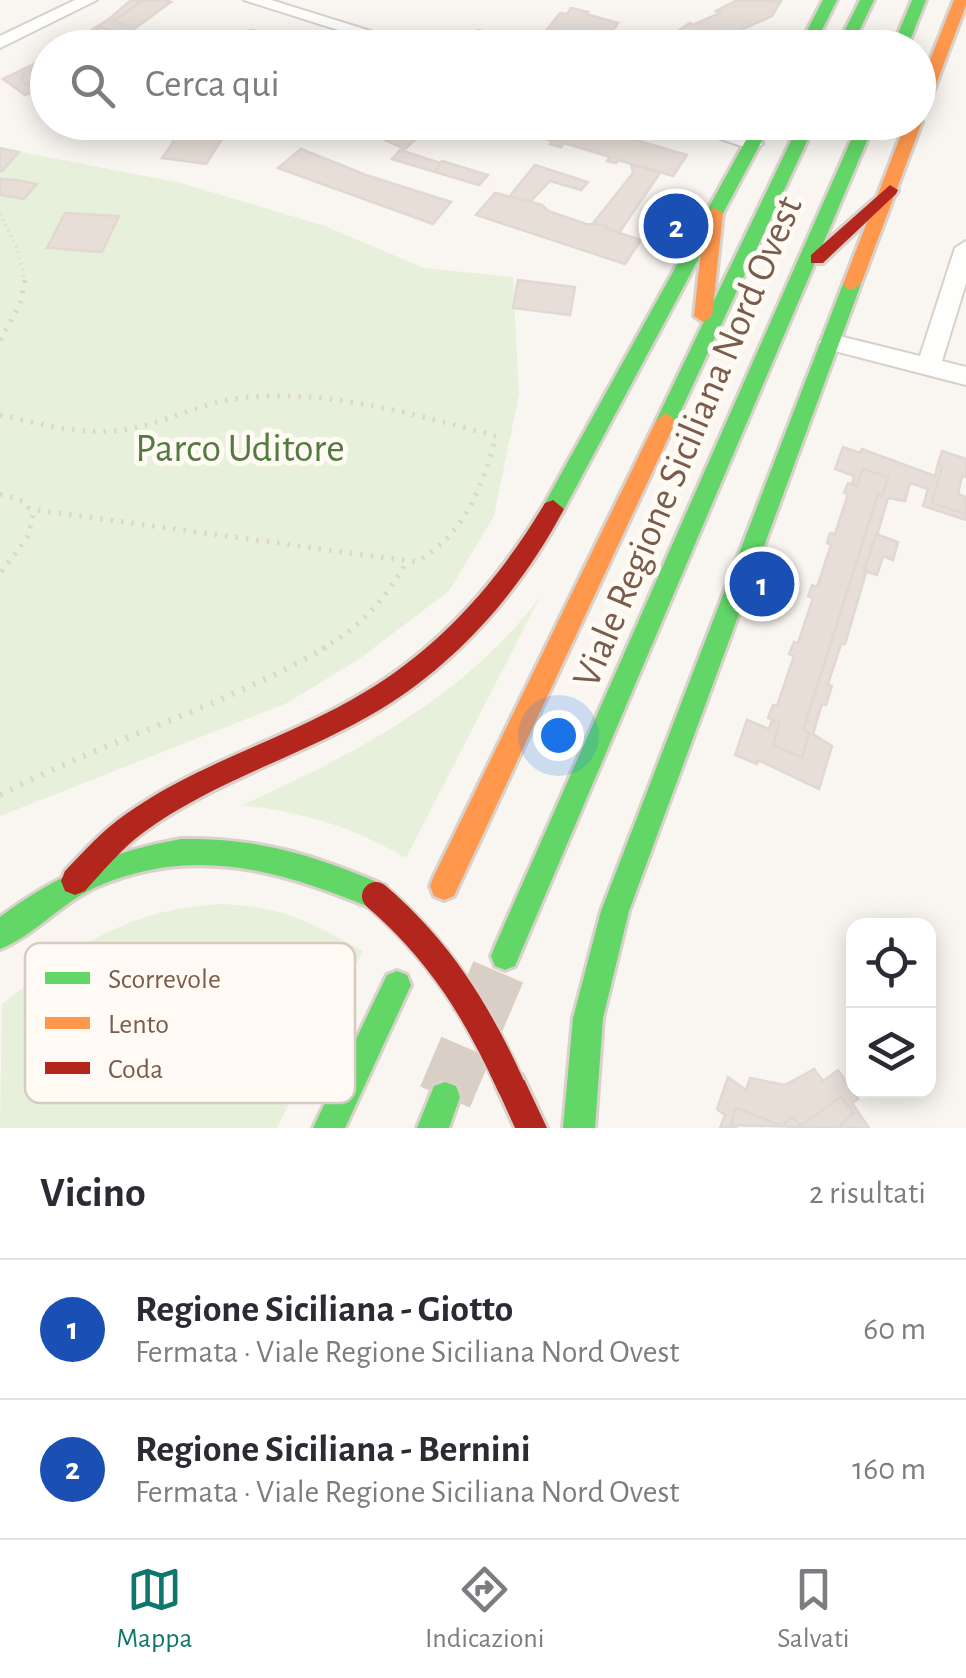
<!DOCTYPE html>
<html lang="it">
<head>
<meta charset="utf-8">
<style>
  body { margin:0; font-family:"Alegreya Sans",sans-serif; background:#f2f2f3; color:#2b2b33 }
  .controls { position:absolute; right:30px; bottom:30px; display:grid; overflow:hidden; border-radius:20px; box-shadow:0 5px 25px #0003 }
  .controls button { width:90px; height:90px; display:grid; place-items:center; padding:0; border:0; border-bottom:2px solid #e1e1e2; background:#fff; color:#2b2b33; font:50px sans-serif }
  .you { position:absolute; left:558px; top:735px; width:35px; height:35px; margin:-25px; border:8px solid #fff; border-radius:50%; background:#1a73e8; box-shadow:0 0 0 15px #1a73e833 }
  .badge { display:grid; place-items:center; width:65px; height:65px; border-radius:50%; background:#0f766e; color:#fff; font-size:32px; font-weight:700 }
  .pin { position:absolute; translate:-50% -50%; border:5px solid #fff; box-shadow:0 2px 10px #0006 }
  .list { margin:0; padding:0; list-style:none }
  h2 { display:flex; justify-content:space-between; align-items:center; height:130px; margin:0; padding:0 40px; font-size:42px }
  h2 small { font-size:32px; font-weight:400; color:#7c7c81 }
  .list li { display:grid; grid-template-columns:65px 1fr auto; gap:30px; align-items:center; box-sizing:border-box; height:140px; padding:0 40px; border-top:2px solid #e1e1e2 }
  .list b { display:block; font-size:38px; white-space:nowrap }
  .list p { margin:0; font-size:32px; white-space:nowrap; color:#7c7c81 }
  .list em { font-size:32px; font-style:normal; color:#7c7c81 }
  .icon { flex:none; width:55px; height:55px; fill:none; stroke:currentColor; stroke-width:2; stroke-linecap:round; stroke-linejoin:round }
  .map { position:relative; flex:none; width:966px; height:1128px; overflow:hidden }
  .search { position:absolute; background:#fff; box-shadow:0 5px 25px #0003; left:30px; right:30px; top:30px; height:110px; display:flex; align-items:center; gap:25px; box-sizing:border-box; padding:0 35px; border-radius:55px; color:#7c7c81; font-size:38px }
  .sheet { height:410px; background:#fff }
  nav { display:flex; justify-content:space-around; align-items:center; box-sizing:border-box; height:140px; border-top:2px solid #e1e1e2; background:#fff; font-size:28px; color:#7c7c81 }
  nav a { display:grid; justify-items:center; gap:5px }
  nav .on { color:#0f766e }
  .map>svg:first-child { display:block }
  .green { fill:#e7f0db }
  .building { fill:#e6ded7; stroke:#e2d8d2; stroke-width:2.5 }
  .lines { fill:none; stroke-linecap:round; stroke-linejoin:round }
  .primary-tunnel { stroke:#d9cfc7; stroke-width:54; stroke-dasharray:54 28; stroke-linecap:butt }
  .street-casing { stroke:#d7d1cb; stroke-width:4 }
  .fast-casing { stroke:#d9d2cb; stroke-width:6 }
  .slow-casing { stroke:#d9d2cb; stroke-width:6 }
  .jam-casing { stroke:#d9d2cb; stroke-width:6 }
  .path-far2 { stroke:#dcd5d0; stroke-width:4; stroke-dasharray:1 5; stroke-linecap:butt }
  .path-far1 { stroke:#dcd5d0; stroke-width:5; stroke-dasharray:2.5 8; stroke-linecap:butt }
  .path { stroke:#dcd5d0; stroke-width:6; stroke-dasharray:2.5 9; stroke-linecap:butt }
  .street { fill:#fefefd; fill-rule:evenodd }
  .fast { fill:#63d668; fill-rule:evenodd }
  .slow { fill:#ff974d; fill-rule:evenodd }
  .jam { fill:#b3261e; fill-rule:evenodd }
  .jam-bridge-casing { stroke:#d9d2cb; stroke-width:32; stroke-linecap:butt }
  .jam-bridge { stroke:#b3261e; stroke-width:28 }
  .labels { text-anchor:middle; dominant-baseline:central; stroke-width:10; stroke-linejoin:round; paint-order:stroke }
  .street-label { font-size:40px; fill:#7a5c4d; stroke:#fffaf3 }
  .park-label { font-size:40px; fill:#537a41; stroke:#fffaf3 }
  .key { fill:#fffaf3; stroke:#d7cbc1; stroke-width:2.5 }
  .key-label { font-size:28px; fill:#7a5c4d }
</style>
</head>
<body>
<div class="map">
<svg width="966" height="1128" viewBox="0 0 966 1128">
  <rect width="100%" height="100%" fill="#f9f5f0"/>
  <g class="green">
    <polygon points="0,148 181,183 325,226 424,268 513,277 519,394 494,516 449,591 359,659 287,703 0,816"/>
    <path d="M540,597L406,858C350,826 306,813 242,805C354,755 465,697 540,597Z"/>
    <path d="M223,904C286,908 309,921 363,951L277,1128H0L2,1004C76,947 125,909 223,904Z"/>
  </g>
  <g class="building">
    <polygon points="131,0 145,1 114,21 109,19"/>
    <polygon points="165,0 171,2 134,29 114,21 144,0"/>
    <polygon points="737,0 781,1 772,16 701,48 681,48 660,34 670,36 690,23 693,25 720,13 716,11"/>
    <polygon points="571,8 588,12 586,14 618,23 608,37 597,38 590,48 567,48 538,41 560,13 567,14"/>
    <polygon points="109,19 134,29 116,45 108,42 120,34 101,27 79,38"/>
    <polygon points="101,27 120,34 108,42 113,44 107,48 92,45 106,40 96,36 78,48 66,47"/>
    <polygon points="250,30 288,35 280,48 238,48"/>
    <polygon points="478,30 495,34 490,48 466,47"/>
    <polygon points="48,57 48,62 21,77 31,86 43,80 48,83 39,90 25,95 3,79"/>
    <polygon points="48,62 48,83 43,80 31,86 22,81 23,73"/>
    <polygon points="187,122 233,122 206,164 162,158 172,144 174,138 168,137 173,130 182,131"/>
    <polygon points="352,122 371,122 388,129 380,136 350,124"/>
    <polygon points="430,122 499,122 485,139 442,126 439,131 427,127"/>
    <polygon points="536,122 574,122 687,155 673,176 618,160 616,163 607,161 610,157 564,143 561,147 550,144 552,141 527,133"/>
    <polygon points="350,124 380,136 388,129 415,140 405,149"/>
    <polygon points="0,148 19,152 2,171 0,171"/>
    <polygon points="301,149 366,175 451,202 433,224 278,168"/>
    <polygon points="400,150 440,163 442,164 435,172 392,159"/>
    <polygon points="442,161 488,175 479,185 435,172"/>
    <polygon points="631,164 660,173 619,233 594,222 633,173"/>
    <polygon points="535,165 588,182 581,190 550,181 529,203 509,197"/>
    <polygon points="0,179 16,180 37,184 24,199 0,195"/>
    <polygon points="495,193 542,205 548,211 586,224 606,225 604,228 641,240 625,264 476,215"/>
    <polygon points="65,213 119,216 102,252 47,248"/>
    <polygon points="518,280 575,287 570,315 513,308"/>
    <polygon points="843,447 860,453 862,449 935,476 938,464 942,466 932,503 966,514 966,520 923,506 928,489 910,483 905,501 888,498 845,644 841,644 828,684 832,686 826,705 822,704 813,734 832,746 819,789 758,760 757,764 735,755 747,720 769,729 772,720 780,723 773,745 802,757 809,733 803,730 878,494 882,496 888,477 863,469 857,486 852,484 854,476 835,469"/>
    <polygon points="942,451 966,459 966,477 962,476 958,494 966,497 966,514 932,503 942,466 938,464"/>
    <polygon points="863,469 888,477 882,496 878,494 803,730 809,733 802,757 773,745 780,723 768,718 773,705 777,706 794,656 789,654 794,642 798,643 813,598 808,596 812,585 817,587 831,545 827,543 830,533 835,534 848,494 844,493 848,483 857,486"/>
    <polygon points="876,534 898,542 893,560 883,556 877,575 864,571"/>
    <polygon points="814,1069 823,1081 838,1070 858,1099 852,1103 869,1128 838,1128 853,1113 841,1097 801,1125 791,1117 782,1126 736,1108 731,1125 736,1128 720,1128 725,1115 717,1109 728,1077 746,1090 750,1078 785,1085"/>
    <polygon points="841,1097 853,1113 838,1128 731,1125 736,1108 782,1126 791,1117 801,1125"/>
  </g>
  <g class="lines">
    <polyline class="primary-tunnel" points="445,1097 505,956"/>
    <defs>
      <g id="street">
        <polygon points="75,0 97,0 0,48 0,36"/>
        <polygon points="244,0 271,0 425,48 395,48"/>
        <polygon points="671,122 702,122 763,144 753,150"/>
        <polygon points="966,241 966,283 942,361 966,367 966,385 823,348 819,342 831,334 920,356 955,248"/>
      </g>
      <g id="fast">
        <polygon points="823,0 837,0 813,48 798,48"/>
        <polygon points="860,0 874,0 851,48 836,48"/>
        <polygon points="912,0 926,0 907,48 892,48"/>
        <polygon points="756,122 772,122 561,515 545,515 542,509 545,503"/>
        <polygon points="800,122 816,122 676,421 666,429 659,426 656,421"/>
        <polygon points="859,122 875,122 515,966 505,970 495,966 491,956 495,946"/>
        <polygon points="852,278 861,284 629,911 603,1018 595,1128 563,1128 573,1018 601,911 843,284"/>
        <path d="M181,839C260,838 314,855 386,886L390,896L386,906L376,910C282,871 195,844 96,887C61,903 35,935 0,949V917C56,875 112,851 181,839Z"/>
        <polygon points="397,971 407,975 411,985 345,1128 313,1128 387,975"/>
        <polygon points="445,1082 456,1086 460,1097 449,1128 417,1128 434,1086"/>
      </g>
      <g id="slow">
        <polygon points="954,0 966,0 966,5 926,111 918,116 918,90"/>
        <polygon points="920,119 922,122 861,284 852,290 846,288 843,284 906,122 918,122"/>
        <polygon points="714,208 723,213 712,316 703,322 694,316 705,213"/>
        <polygon points="666,413 676,421 454,896 444,900 434,896 430,886 434,876 656,421"/>
      </g>
      <g id="jam">
        <polygon points="890,185 898,190 896,194 823,263 811,263 811,255"/>
        <path d="M553,500L564,509C521,590 459,661 381,709C305,755 217,779 144,832C122,848 104,870 85,891L75,895L65,891L61,881L65,871C84,851 103,830 126,814C199,762 287,739 363,693C441,647 499,580 545,503Z"/>
        <polygon points="511,1071 522,1075 547,1128 515,1128 496,1086 500,1075"/>
      </g>
    </defs>
    <use href="#street" class="street-casing"/>
    <use href="#fast" class="fast-casing"/>
    <use href="#slow" class="slow-casing"/>
    <use href="#jam" class="jam-casing"/>
    <polyline class="path-far2" points="0,214 18,250 25,282"/>
    <g class="path-far1">
      <polyline points="0,340 20,305 25,280"/>
      <path d="M0,415C41,424 86,437 129,429C167,422 201,403 239,398C326,388 413,414 496,436C482,488 465,534 416,562L29,509"/>
      <polyline points="0,494 25,502 33,515 28,536 0,574"/>
      <path d="M322,649C360,627 386,599 407,561"/>
    </g>
    <path class="path" d="M0,795C106,740 223,707 326,647"/>
    <use href="#street" class="street"/>
    <use href="#fast" class="fast"/>
    <use href="#slow" class="slow"/>
    <use href="#jam" class="jam"/>
    <defs>
      <path id="jam-bridge" d="M376,896C439,950 477,1011 511,1086"/>
    </defs>
    <use href="#jam-bridge" class="jam-bridge-casing"/>
    <use href="#jam-bridge" class="jam-bridge"/>
  </g>
  <g class="labels">
    <g class="street-label">
      <text transform="translate(688 442) rotate(-67)">Viale Regione Siciliana Nord Ovest</text>
    </g>
    <g class="park-label">
      <text x="240" y="449">Parco Uditore</text>
    </g>
  </g>
  <rect x="25" y="943" width="330" height="160" rx="15" class="key"/>
  <rect x="45" y="972" width="45" height="12" fill="#63d668"/>
  <rect x="45" y="1017" width="45" height="12" fill="#ff974d"/>
  <rect x="45" y="1062" width="45" height="12" fill="#b3261e"/>
  <g class="key-label">
    <text x="108" y="988">Scorrevole</text>
    <text x="108" y="1033">Lento</text>
    <text x="108" y="1078">Coda</text>
  </g>
</svg>
<div class="controls">
<button><svg class="icon" aria-label="locate" viewBox="0 0 24 24"><circle cx="12" cy="12" r="6"/><path d="M12 2v4M12 18v4M2 12h4M18 12h4"/></svg></button>
<button><svg class="icon" aria-label="layers" viewBox="0 0 24 24"><path d="M12 4l9 5-9 5-9-5zM3 14l9 5 9-5"/></svg></button>
</div>
<div class="you"></div>
<div class="pin badge" style="left:762px;top:584px;background:#1a4fb4">1</div>
<div class="pin badge" style="left:676px;top:226px;background:#1a4fb4">2</div>
<div class="search"><svg class="icon" aria-label="search" viewBox="0 0 24 24"><circle cx="10" cy="10" r="6"/><path d="M15 15l6 6"/></svg>Cerca qui</div>
</div>
<section class="sheet">
<h2>Vicino<small>2 risultati</small></h2>
<ul class="list">
<li><span class="badge" style="background:#1a4fb4">1</span><div><b>Regione Siciliana - Giotto</b><p>Fermata · Viale Regione Siciliana Nord Ovest</p></div><em>60 m</em></li>
<li><span class="badge" style="background:#1a4fb4">2</span><div><b>Regione Siciliana - Bernini</b><p>Fermata · Viale Regione Siciliana Nord Ovest</p></div><em>160 m</em></li>
</ul>
</section>
<nav>
<a class="on"><svg class="icon" aria-label="map" viewBox="0 0 24 24"><path d="M3 6l6-2 6 2 6-2v14l-6 2-6-2-6 2zM9 4v14M15 6v14"/></svg>Mappa</a>
<a><svg class="icon" aria-label="directions" viewBox="0 0 24 24"><path d="M12 3l9 9-9 9-9-9zM9 14v-3h6M13 9l2 2-2 2"/></svg>Indicazioni</a>
<a><svg class="icon" aria-label="saved" viewBox="0 0 24 24"><path d="M7 4h10v16l-5-4-5 4z"/></svg>Salvati</a>
</nav>
</body>
</html>
